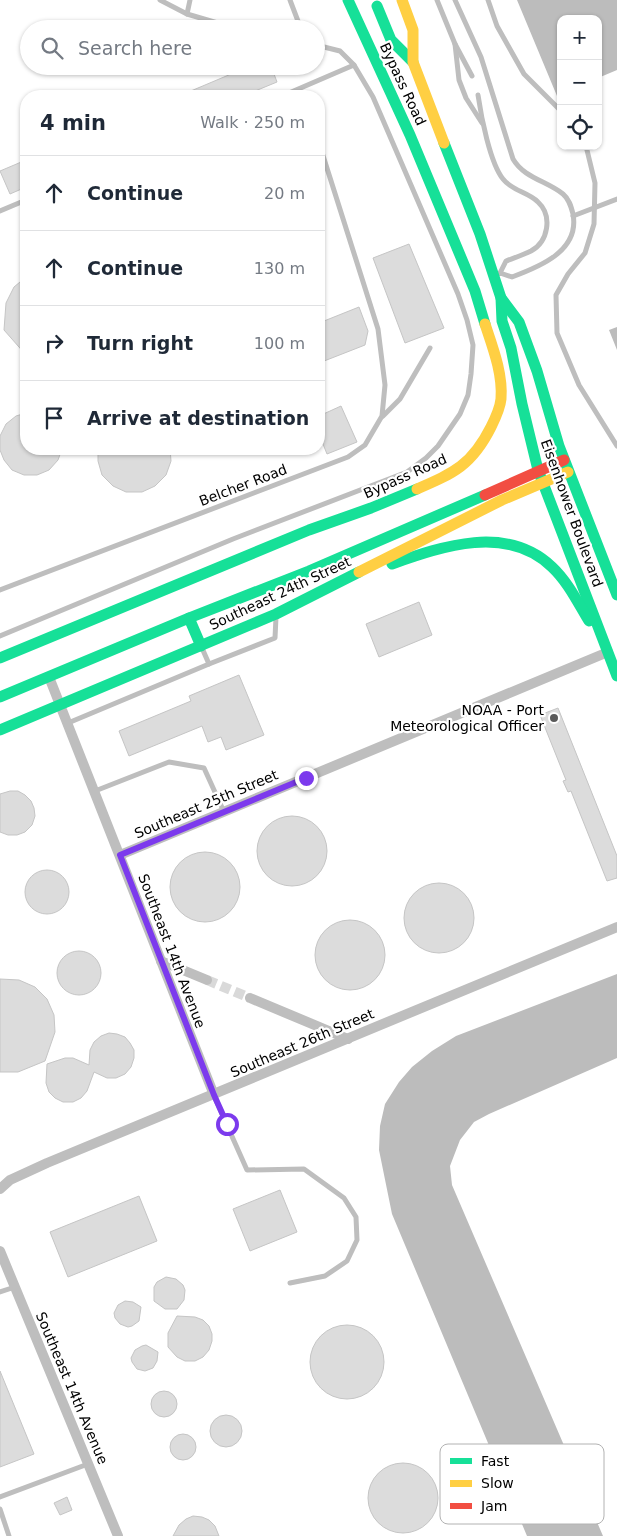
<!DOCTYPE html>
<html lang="en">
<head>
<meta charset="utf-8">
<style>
  body { margin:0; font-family:"DejaVu Sans",sans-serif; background:#f2f2f3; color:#1f2937 }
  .controls { position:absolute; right:15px; top:15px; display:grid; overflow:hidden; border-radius:10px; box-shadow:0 1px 4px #0004 }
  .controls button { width:45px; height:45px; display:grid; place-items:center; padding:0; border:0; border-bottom:1px solid #e0e1e3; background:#fff; color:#1f2937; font:25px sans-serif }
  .stop { position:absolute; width:15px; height:15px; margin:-11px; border:4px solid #7c3aed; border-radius:50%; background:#fff }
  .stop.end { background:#7c3aed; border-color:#fff; box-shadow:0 1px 5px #0008 }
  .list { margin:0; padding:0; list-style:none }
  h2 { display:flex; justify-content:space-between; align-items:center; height:65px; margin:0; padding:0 20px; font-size:21px }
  h2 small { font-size:16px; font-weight:400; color:#747a83 }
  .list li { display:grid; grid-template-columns:32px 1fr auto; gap:15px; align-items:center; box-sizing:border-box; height:75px; padding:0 20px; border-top:1px solid #e0e1e3 }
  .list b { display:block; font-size:19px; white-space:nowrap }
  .list em { font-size:16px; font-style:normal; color:#747a83 }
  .icon { flex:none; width:28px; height:28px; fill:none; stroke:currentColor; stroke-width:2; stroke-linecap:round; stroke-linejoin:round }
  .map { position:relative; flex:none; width:617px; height:1536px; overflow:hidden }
  .search { position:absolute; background:#fff; box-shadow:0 1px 4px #0004; left:20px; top:20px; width:305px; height:55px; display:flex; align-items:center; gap:12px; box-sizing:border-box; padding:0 18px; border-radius:28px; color:#747a83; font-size:19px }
  .panel { position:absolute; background:#fff; box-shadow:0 1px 4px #0004; left:20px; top:90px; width:305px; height:365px; border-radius:20px }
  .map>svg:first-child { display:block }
  .water { fill:#bcbcbc }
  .building { fill:#dcdcdc; stroke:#c5c5c5 }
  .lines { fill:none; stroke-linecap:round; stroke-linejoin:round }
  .street-tunnel { stroke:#d9d9d9; stroke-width:10; stroke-dasharray:10 5; stroke-linecap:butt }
  .lane { stroke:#bebebe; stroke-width:5 }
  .street { stroke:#bebebe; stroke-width:10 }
  .fast { stroke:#16e098; stroke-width:11 }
  .slow { stroke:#ffcf43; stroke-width:11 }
  .jam { stroke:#f24e42; stroke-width:11 }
  .route { stroke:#7c3aed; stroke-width:6 }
  .poi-dot { fill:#595959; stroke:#fff; stroke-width:2 }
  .labels { text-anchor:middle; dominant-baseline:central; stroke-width:4.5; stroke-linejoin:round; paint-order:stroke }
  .street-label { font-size:14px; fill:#000; stroke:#fff }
  .poi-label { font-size:14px; fill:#000; stroke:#fff; text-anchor:end }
  .key { fill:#fff; stroke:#b2b2b2; stroke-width:1 }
  .key-label { font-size:14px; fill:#000 }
</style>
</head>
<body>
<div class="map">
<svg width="617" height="1536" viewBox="0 0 617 1536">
  <rect width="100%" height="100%" fill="#fff"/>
  <g class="water">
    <polygon points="517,0 617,0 617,70 598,78 598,19 561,19 561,94 557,96"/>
    <polygon points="617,327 617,350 609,330"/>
    <polygon points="617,974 617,1058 489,1114 474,1122 460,1140 450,1166 452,1185 603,1536 527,1536 392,1214 379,1150 380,1126 385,1104 399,1082 412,1067 432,1051 456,1036"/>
  </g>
  <g class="building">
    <polygon points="250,66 271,66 277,82 243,96 179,96"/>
    <polygon points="26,160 26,187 10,194 0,171"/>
    <polygon points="409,244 444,328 405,343 373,258"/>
    <polygon points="26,277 26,355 4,330 6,303 14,287"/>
    <polygon points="359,307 368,331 365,345 319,363 319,323"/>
    <polygon points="341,406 357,442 327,454 319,434 319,416"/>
    <polygon points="26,413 26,449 62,449 58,460 49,470 37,475 24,475 12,470 4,460 0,450 0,436 6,424 16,416"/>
    <polygon points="98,449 170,449 171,461 166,475 155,486 142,492 126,492 113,486 102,475 98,461"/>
    <polygon points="419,602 432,635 379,657 366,624"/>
    <polygon points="239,675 264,735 226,750 221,737 208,742 202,726 129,756 119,731 191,701 189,696"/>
    <polygon points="558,708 617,856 617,878 607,881 571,791 568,792 563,781 566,780 540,715"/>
    <polygon points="10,791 18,791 25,795 31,801 34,808 35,816 32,825 25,832 17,835 8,835 0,832 0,794"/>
    <circle cx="292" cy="851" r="35"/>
    <circle cx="205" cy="887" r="35"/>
    <circle cx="47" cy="892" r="22"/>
    <circle cx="439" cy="918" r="35"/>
    <circle cx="350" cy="955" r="35"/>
    <circle cx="79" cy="973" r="22"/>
    <polygon points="0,979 19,980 35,987 47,999 54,1015 55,1032 45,1061 18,1072 0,1072"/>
    <polygon points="109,1033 117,1034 125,1037 130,1043 134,1050 134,1058 131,1067 125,1074 116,1078 107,1078 94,1072 87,1091 81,1098 73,1102 63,1102 55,1098 49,1092 46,1083 47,1064 65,1058 73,1058 89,1065 90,1050 94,1042 101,1036"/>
    <polygon points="280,1190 297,1232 250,1251 233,1209"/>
    <polygon points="139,1196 157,1241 68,1277 50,1232"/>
    <polygon points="166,1277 176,1279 183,1285 185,1290 184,1300 177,1309 165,1309 154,1301 154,1287 157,1282"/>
    <polygon points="125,1301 133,1302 141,1307 139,1321 132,1326 128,1327 120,1324 115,1318 114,1313 118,1305"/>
    <polygon points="177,1316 195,1317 203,1320 209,1326 212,1334 212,1341 209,1350 203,1357 195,1361 185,1361 177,1357 168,1347 168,1333"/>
    <circle cx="347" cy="1362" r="37"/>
    <polygon points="146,1345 158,1352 157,1361 153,1368 145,1371 137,1369 132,1362 131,1358 135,1350 142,1346"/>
    <polygon points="0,1371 34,1454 0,1467"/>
    <circle cx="164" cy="1404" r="13"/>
    <circle cx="226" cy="1431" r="16"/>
    <circle cx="183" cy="1447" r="13"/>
    <circle cx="403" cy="1498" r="35"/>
    <polygon points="67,1497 72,1510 60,1515 54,1503"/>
    <polygon points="193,1516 202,1517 209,1520 215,1526 219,1536 173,1536 179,1525 186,1519"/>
  </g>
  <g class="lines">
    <polyline class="street-tunnel" points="207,980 250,998"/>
    <g class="lane">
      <polyline points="160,0 187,14 238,29"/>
      <polyline points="290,0 301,29"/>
      <polyline points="437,0 455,44 472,76"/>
      <path d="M455,0L481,57L513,159C524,178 547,181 563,194C569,199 571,206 573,214C580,251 539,267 512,277L500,273L495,275"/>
      <polyline points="488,0 497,26 524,74 561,111"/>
      <polyline points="187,14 190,0"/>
      <polyline points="455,44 459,80 466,98 482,123"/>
      <path d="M478,95C481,116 490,163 503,179C512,191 528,192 538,202C553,216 548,242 531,251C523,255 514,258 506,261L500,273"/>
      <polyline points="282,96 354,65"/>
      <polyline points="586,146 595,183 594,224 585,253 568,274 556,295 557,333 579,385 617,446"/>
      <polyline points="0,211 26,200"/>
      <polyline points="573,216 617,199"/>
      <polyline points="383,416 400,399 430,348"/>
      <polyline points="0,590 348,457 365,445 382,416 385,385 378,329 319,143"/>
      <polyline points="0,636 233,539 407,472 426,458 438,446 460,414 468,395 471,374 473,345 467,320 458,294 373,97 354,65 340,51 316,45"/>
      <polyline points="209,664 275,638 276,617"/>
      <polyline points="68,723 209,664 202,648"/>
      <polyline points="95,791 169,762 204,768 224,812"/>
      <polyline points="214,1096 247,1170 304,1169 344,1198 356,1217 357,1240 347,1261 325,1276 290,1283"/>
      <polyline points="0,1292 15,1287"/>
      <polyline points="0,1497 88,1464"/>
      <polyline points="0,1509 9,1536"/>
    </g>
    <g class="street">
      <polyline points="49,677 214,1095"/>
      <polyline points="120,855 608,652"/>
      <polyline points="161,961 207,980"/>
      <polyline points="250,998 348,1039"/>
      <polyline points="0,1189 10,1180 47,1163 617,927"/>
      <polyline points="0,1251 118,1536"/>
    </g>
    <g class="fast">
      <polyline points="348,0 410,135 475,291 485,324"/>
      <polyline points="377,6 391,40 413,62"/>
      <polyline points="444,143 480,234 501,298 502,321 511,348 522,404 538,470 617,676"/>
      <polyline points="501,298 519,322 537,371 559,446 617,595"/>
      <path d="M392,564C443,546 507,524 552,567C568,582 578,603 589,621"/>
      <polyline points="189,618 201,646"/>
      <polyline points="0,658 309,530 371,508 417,489"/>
      <polyline points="0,697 189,618 309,571 485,495"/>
      <polyline points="0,730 276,614 359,572"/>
    </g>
    <g class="slow">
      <polyline points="402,0 413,30 413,62 444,143"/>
      <path d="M417,489C454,473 472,465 491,427C495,419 500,409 501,399C503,374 493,348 485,324"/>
      <polyline points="359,572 502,500 568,472"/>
    </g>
    <polyline class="jam" points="485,495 564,460"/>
  </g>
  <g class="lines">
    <polyline class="route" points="227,1124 214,1095 120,855 306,778"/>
  </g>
  <circle class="poi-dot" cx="554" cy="718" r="5"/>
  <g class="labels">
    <g class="street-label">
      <text transform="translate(403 84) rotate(65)">Bypass Road</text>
      <text transform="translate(405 476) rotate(-24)">Bypass Road</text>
      <text transform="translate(243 485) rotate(-21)">Belcher Road</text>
      <text transform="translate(572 513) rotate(70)">Eisenhower Boulevard</text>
      <text transform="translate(280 593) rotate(-25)">Southeast 24th Street</text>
      <text transform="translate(206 804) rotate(-23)">Southeast 25th Street</text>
      <text transform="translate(172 951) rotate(69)">Southeast 14th Avenue</text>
      <text transform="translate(302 1043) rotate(-23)">Southeast 26th Street</text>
      <text transform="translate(72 1388) rotate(67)">Southeast 14th Avenue</text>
    </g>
    <g class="poi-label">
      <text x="544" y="710">NOAA - Port<tspan x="544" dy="16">Meteorological Officer</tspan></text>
    </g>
  </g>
  <rect x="440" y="1444" width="164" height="80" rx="8" class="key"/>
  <rect x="450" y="1458" width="22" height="6" fill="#16e098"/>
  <rect x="450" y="1480" width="22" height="7" fill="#ffcf43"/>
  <rect x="450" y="1503" width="22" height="6" fill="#f24e42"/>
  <g class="key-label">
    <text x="481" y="1466">Fast</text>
    <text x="481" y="1488">Slow</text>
    <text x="481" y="1511">Jam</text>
  </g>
</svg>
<div class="controls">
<button>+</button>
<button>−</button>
<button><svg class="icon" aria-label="locate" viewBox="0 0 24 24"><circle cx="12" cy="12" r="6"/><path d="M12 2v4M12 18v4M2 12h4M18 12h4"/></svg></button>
</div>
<div class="stop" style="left:227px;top:1124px"></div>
<div class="stop end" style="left:306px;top:778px"></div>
<div class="search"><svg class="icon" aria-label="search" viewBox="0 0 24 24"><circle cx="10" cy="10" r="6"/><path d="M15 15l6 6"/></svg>Search here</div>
<section class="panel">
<h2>4 min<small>Walk · 250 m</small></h2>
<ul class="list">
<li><svg class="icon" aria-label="ahead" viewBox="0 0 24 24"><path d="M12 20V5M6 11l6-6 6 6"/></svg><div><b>Continue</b></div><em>20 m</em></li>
<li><svg class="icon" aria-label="ahead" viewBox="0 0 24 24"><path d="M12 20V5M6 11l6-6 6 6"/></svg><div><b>Continue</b></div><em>130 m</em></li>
<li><svg class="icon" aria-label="right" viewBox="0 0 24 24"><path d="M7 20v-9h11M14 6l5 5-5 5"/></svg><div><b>Turn right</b></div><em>100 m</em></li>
<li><svg class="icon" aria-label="arrive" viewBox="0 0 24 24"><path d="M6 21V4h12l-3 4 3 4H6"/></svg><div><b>Arrive at destination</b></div></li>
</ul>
</section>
</div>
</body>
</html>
